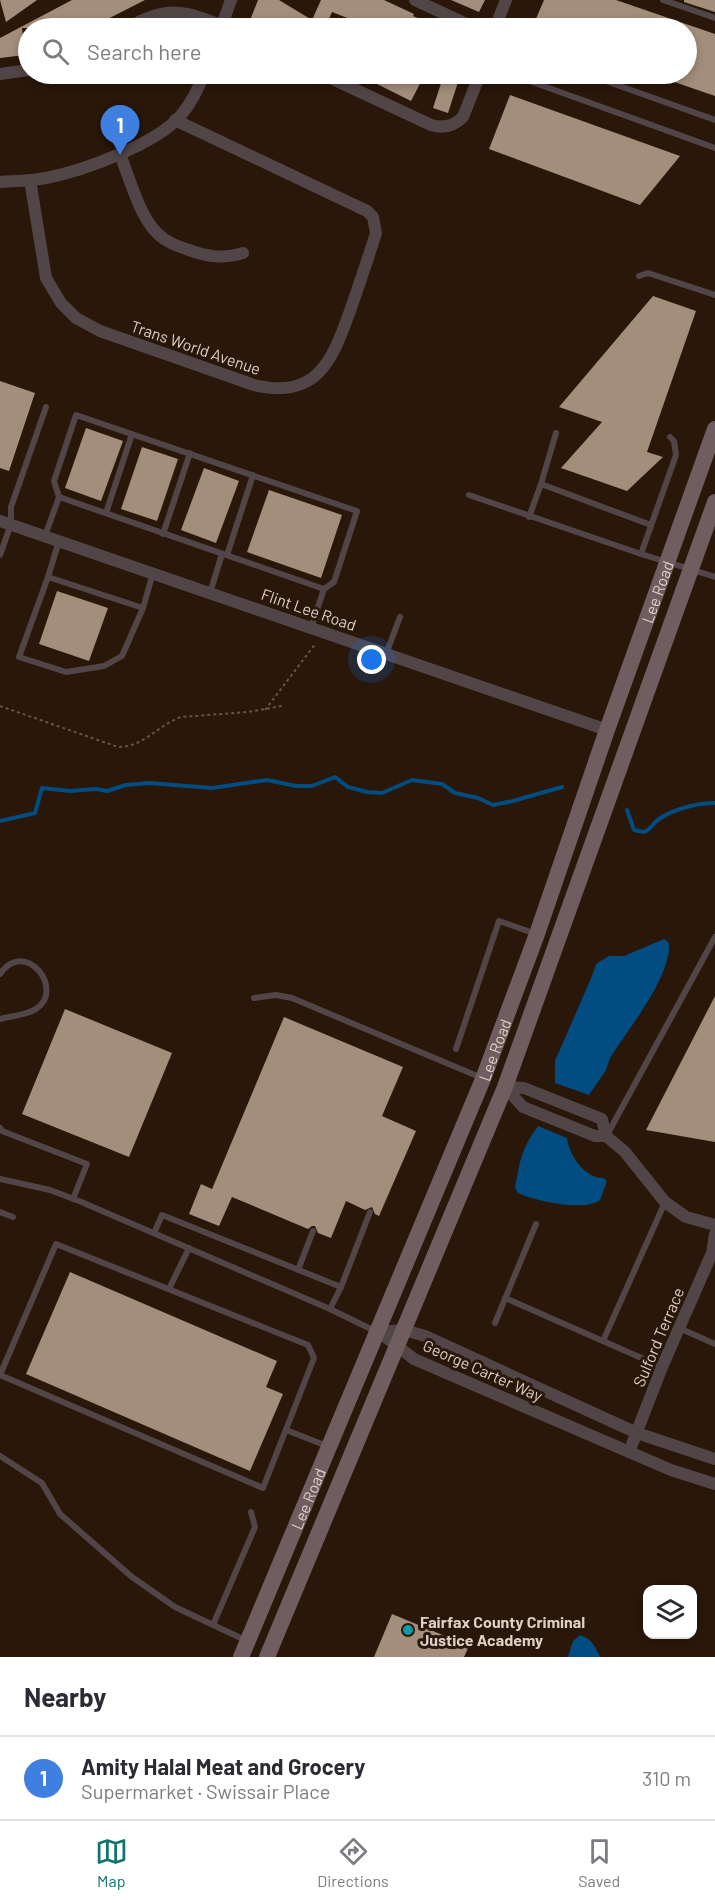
<!DOCTYPE html>
<html lang="en">
<head>
<meta charset="utf-8">
<style>
  body { margin:0; font-family:Barlow,sans-serif; background:#f2f2f3; color:#2b2b33 }
  .controls { position:absolute; right:18px; bottom:18px; display:grid; overflow:hidden; border-radius:12px; box-shadow:0 3px 9px #0003 }
  .controls button { width:54px; height:54px; display:grid; place-items:center; padding:0; border:0; border-bottom:2px solid #e1e1e2; background:#fff; color:#2b2b33; font:30px sans-serif }
  .you { position:absolute; left:372px; top:660px; width:21px; height:21px; margin:-15px; border:4px solid #fff; border-radius:50%; background:#1a73e8; box-shadow:0 0 0 9px #1a73e833 }
  .badge { display:grid; place-items:center; width:39px; height:39px; border-radius:50%; background:#0f766e; color:#fff; font-size:20px; font-weight:700 }
  .pin { position:absolute; translate:-50% -50px; filter:drop-shadow(0 2px 3px #0008) }
  .pin::after { content:''; position:absolute; top:32px; width:21px; height:18px; background:inherit; clip-path:polygon(0 0,100% 0,50% 100%) }
  .list { margin:0; padding:0; list-style:none }
  h2 { display:flex; justify-content:space-between; align-items:center; height:78px; margin:0; padding:0 24px; font-size:26px }
  h2 small { font-size:20px; font-weight:400; color:#7c7c81 }
  .list li { display:grid; grid-template-columns:39px 1fr auto; gap:18px; align-items:center; box-sizing:border-box; height:84px; padding:0 24px; border-top:2px solid #e1e1e2 }
  .list b { display:block; font-size:22px; white-space:nowrap }
  .list p { margin:0; font-size:20px; white-space:nowrap; color:#7c7c81 }
  .list em { font-size:20px; font-style:normal; color:#7c7c81 }
  .icon { flex:none; width:33px; height:33px; fill:none; stroke:currentColor; stroke-width:2; stroke-linecap:round; stroke-linejoin:round }
  .map { position:relative; flex:none; width:715px; height:1657px; overflow:hidden }
  .search { position:absolute; background:#fff; box-shadow:0 3px 9px #0003; left:18px; right:18px; top:18px; height:66px; display:flex; align-items:center; gap:15px; box-sizing:border-box; padding:0 21px; border-radius:33px; color:#7c7c81; font-size:22px }
  .sheet { height:162px; background:#fff }
  nav { display:flex; justify-content:space-around; align-items:center; box-sizing:border-box; height:84px; border-top:2px solid #e1e1e2; background:#fff; font-size:16px; color:#7c7c81 }
  nav a { display:grid; justify-items:center; gap:3px }
  nav .on { color:#0f766e }
  .map>svg:first-child { display:block }
  .water { fill:#014d81 }
  .lines { fill:none; stroke-linecap:round; stroke-linejoin:round }
  .stream { stroke:#014d81; stroke-width:4 }
  .building { fill:#a38d7b }
  .path { stroke:#655549; stroke-width:2; stroke-dasharray:3 3; stroke-linecap:butt }
  .lane { stroke:#524548; stroke-width:6 }
  .street { stroke:#524548; stroke-width:12 }
  .secondary { stroke:#705d60; stroke-width:16 }
  .culture-dot { fill:#0f9aa8; stroke:#291709; stroke-width:2 }
  .labels { text-anchor:middle; dominant-baseline:central; stroke-width:6; stroke-linejoin:round; paint-order:stroke }
  .street-label { font-size:16px; fill:#ddd0c7; stroke:#291709 }
  .poi-label { font-size:16px; font-weight:bold; fill:#ddd0c7; stroke:#291709; text-anchor:start }
</style>
</head>
<body>
<div class="map">
<svg width="715" height="1657" viewBox="0 0 715 1657">
  <rect width="100%" height="100%" fill="#291709"/>
  <g class="water">
    <path d="M664,939L669,943C671,977 629,1028 610,1058L606,1070L589,1095L555,1083V1061L592,976L596,964L609,956H624Z"/>
    <path d="M538,1126L567,1138C569,1155 585,1179 604,1178L607,1181L600,1200C585,1212 535,1201 518,1193L515,1188C520,1161 521,1149 538,1126Z"/>
    <path d="M580,1635C592,1639 595,1646 600,1657H568L573,1641Z"/>
  </g>
  <g class="lines">
    <g class="stream">
      <path d="M627,810L634,830L644,832C651,829 653,823 659,819C674,809 697,803 715,803"/>
      <polyline points="0,821 35,813 42,788 70,791 96,789 107,791 126,785 149,783 212,788 267,780 296,786 312,786 335,777 348,787 367,792 382,793 412,780 442,784 455,793 478,798 493,805 513,801 562,787"/>
    </g>
  </g>
  <g class="building">
    <polygon points="0,0 37,0 6,22"/>
    <polygon points="72,0 145,0 90,28 22,28 25,55 0,58 0,38"/>
    <polygon points="258,0 279,0 312,20 321,0 384,0 414,14 413,16 442,28 371,28 356,20 355,21 332,12 325,28 327,28 262,28 249,23"/>
    <polygon points="451,0 485,0 479,12"/>
    <polygon points="544,0 616,0 715,34 715,96 654,75 654,74 687,74 687,28 532,28"/>
    <polygon points="684,0 715,0 715,12 684,2"/>
    <polygon points="357,74 425,74 411,101"/>
    <polygon points="444,74 459,79 448,113 433,108"/>
    <polygon points="510,95 680,156 640,205 489,149"/>
    <polygon points="653,296 696,311 647,452 663,457 627,491 561,468 602,422 559,407"/>
    <polygon points="0,381 35,393 9,471 0,468"/>
    <polygon points="86,428 123,441 101,501 65,488"/>
    <polygon points="142,447 178,459 157,521 121,509"/>
    <polygon points="204,468 239,481 216,543 181,530"/>
    <polygon points="269,490 342,515 321,578 247,552"/>
    <polygon points="57,591 108,608 89,661 39,644"/>
    <polygon points="715,996 715,1142 646,1130"/>
    <polygon points="65,1009 172,1053 129,1157 22,1114"/>
    <polygon points="284,1017 403,1067 382,1116 416,1131 379,1216 375,1214 372,1207 365,1210 346,1201 331,1238 318,1233 315,1226 312,1226 308,1229 232,1197 219,1226 189,1214 201,1184 212,1189"/>
    <polygon points="70,1272 277,1361 266,1387 283,1394 250,1471 26,1374"/>
    <polygon points="392,1614 469,1646 464,1657 374,1657"/>
  </g>
  <g class="lines">
    <g class="path">
      <path d="M0,706L118,747C144,747 158,725 181,717L248,712L282,706"/>
      <polyline points="265,710 316,643"/>
    </g>
    <g class="lane">
      <polyline points="663,0 715,18"/>
      <polyline points="526,74 524,79 715,148"/>
      <polyline points="586,74 715,120"/>
      <polyline points="639,276 648,273 715,295"/>
      <polyline points="670,437 674,441 676,455 641,554 715,577"/>
      <polyline points="541,484 556,433"/>
      <polyline points="469,495 641,554"/>
      <polyline points="59,497 54,481 76,415 357,511 334,582 324,589"/>
      <polyline points="106,513 132,434"/>
      <polyline points="529,517 541,484 651,525"/>
      <polyline points="163,534 190,453"/>
      <polyline points="45,536 59,497 324,589 311,628"/>
      <polyline points="59,541 48,577 143,608 153,573"/>
      <polyline points="0,555 11,524 11,507 46,407"/>
      <polyline points="227,555 253,475"/>
      <polyline points="48,577 19,657 66,672 104,666 122,656 143,608"/>
      <polyline points="210,593 222,554"/>
      <polyline points="386,654 400,617"/>
      <path d="M0,974C25,937 66,990 36,1009C27,1015 11,1016 0,1019"/>
      <polyline points="254,998 276,995 292,998 482,1078"/>
      <polyline points="456,1049 499,921 536,934"/>
      <polyline points="0,1128 2,1131 87,1164 73,1199"/>
      <polyline points="607,1135 715,937"/>
      <polyline points="0,1179 50,1190 79,1201 330,1309 377,1332"/>
      <polyline points="0,1212 13,1217"/>
      <polyline points="154,1233 162,1215 341,1287 330,1309"/>
      <polygon points="56,1244 308,1345 314,1358 263,1488 0,1375"/>
      <polyline points="298,1270 313,1231"/>
      <polyline points="341,1287 370,1212"/>
      <polyline points="169,1289 189,1248"/>
      <polyline points="505,1298 662,1367"/>
      <polyline points="495,1323 536,1224"/>
      <polyline points="679,1328 715,1344"/>
      <polyline points="603,1341 665,1202"/>
      <polyline points="286,1430 327,1446"/>
      <polyline points="0,1456 42,1483 60,1514 132,1577 175,1607 245,1640"/>
      <polyline points="213,1625 255,1527 251,1512"/>
    </g>
    <g class="street">
      <polyline points="415,0 475,28"/>
      <path d="M128,28C166,5 188,10 227,28"/>
      <polyline points="221,28 231,0"/>
      <polyline points="495,28 506,0"/>
      <polyline points="0,74 28,70"/>
      <path d="M322,74L431,125C444,129 454,126 463,117L480,74"/>
      <path d="M120,154C129,177 139,215 157,233C166,242 177,246 189,250C208,257 223,259 243,253"/>
      <path d="M30,180L46,278L61,303L76,318L100,331L254,385C317,400 332,361 350,311C359,285 368,259 376,233L373,217L367,211L175,120"/>
      <path d="M0,182C15,181 31,181 46,178C82,171 158,144 182,114C191,103 199,87 204,74"/>
      <polyline points="0,521 607,730"/>
      <polyline points="505,1087 524,1088 602,1119 606,1136 625,1152 665,1202 686,1217 715,1225"/>
      <polyline points="505,1087 523,1107 595,1136 606,1136"/>
      <polyline points="379,1332 414,1359 671,1470 715,1484"/>
      <polyline points="379,1332 404,1330 425,1336 637,1433 715,1459"/>
      <polyline points="629,1452 662,1367 712,1253 715,1234"/>
    </g>
    <g class="secondary">
      <path id="s1" d="M241,1657L483,1079L537,934L607,730L715,429"/>
      <polyline points="267,1657 505,1087 715,502"/>
    </g>
  </g>
  <circle class="culture-dot" cx="408" cy="1630" r="6"/>
  <g class="labels">
    <g class="street-label">
      <text transform="translate(196 347) rotate(19)">Trans World Avenue</text>
      <text stroke="none"><textPath href="#s1" startOffset="1144">Lee Road</textPath></text>
      <text transform="translate(309 609) rotate(19)">Flint Lee Road</text>
      <text stroke="none"><textPath href="#s1" startOffset="658">Lee Road</textPath></text>
      <text transform="translate(658 1337) rotate(-67)">Sulford Terrace</text>
      <text transform="translate(483 1370) rotate(24)">George Carter Way</text>
      <text stroke="none"><textPath href="#s1" startOffset="172">Lee Road</textPath></text>
    </g>
    <g class="poi-label">
      <text x="420" y="1621">Fairfax County Criminal<tspan x="420" dy="18">Justice Academy</tspan></text>
    </g>
  </g>
</svg>
<div class="controls">
<button><svg class="icon" aria-label="layers" viewBox="0 0 24 24"><path d="M12 4l9 5-9 5-9-5zM3 14l9 5 9-5"/></svg></button>
</div>
<div class="you"></div>
<div class="pin badge" style="left:120px;top:155px;background:#3f7fe0">1</div>
<div class="search"><svg class="icon" aria-label="search" viewBox="0 0 24 24"><circle cx="10" cy="10" r="6"/><path d="M15 15l6 6"/></svg>Search here</div>
</div>
<section class="sheet">
<h2>Nearby<small></small></h2>
<ul class="list">
<li><span class="badge" style="background:#3f7fe0">1</span><div><b>Amity Halal Meat and Grocery</b><p>Supermarket · Swissair Place</p></div><em>310 m</em></li>
</ul>
</section>
<nav>
<a class="on"><svg class="icon" aria-label="map" viewBox="0 0 24 24"><path d="M3 6l6-2 6 2 6-2v14l-6 2-6-2-6 2zM9 4v14M15 6v14"/></svg>Map</a>
<a><svg class="icon" aria-label="directions" viewBox="0 0 24 24"><path d="M12 3l9 9-9 9-9-9zM9 14v-3h6M13 9l2 2-2 2"/></svg>Directions</a>
<a><svg class="icon" aria-label="saved" viewBox="0 0 24 24"><path d="M7 4h10v16l-5-4-5 4z"/></svg>Saved</a>
</nav>
</body>
</html>
